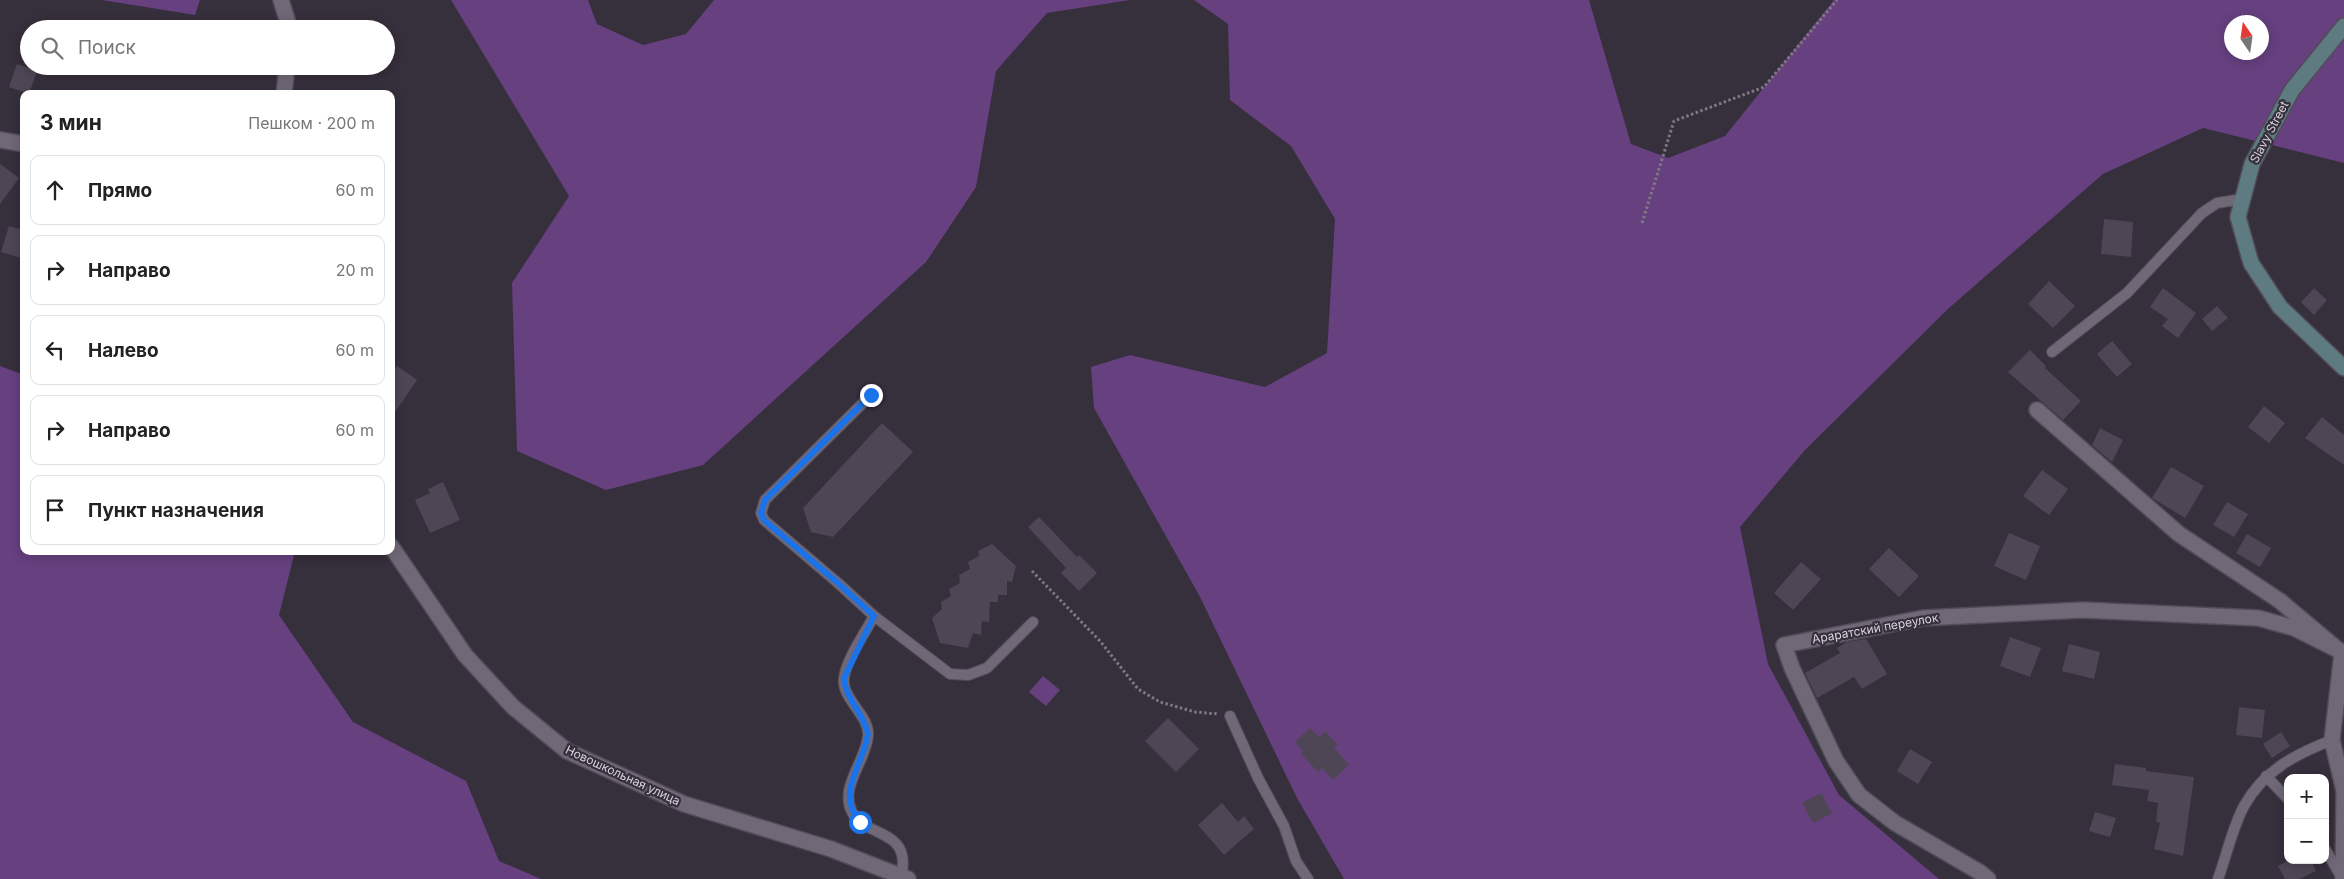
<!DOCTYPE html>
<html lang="ru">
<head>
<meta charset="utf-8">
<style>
  body { margin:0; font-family:Inter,sans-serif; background:#f6f6f6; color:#222 }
  .controls { position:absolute; right:15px; bottom:15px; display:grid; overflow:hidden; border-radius:10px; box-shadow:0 2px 12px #0003 }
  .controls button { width:45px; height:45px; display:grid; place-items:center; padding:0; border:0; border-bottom:1px solid #e0e0e0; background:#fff; color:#222; font:25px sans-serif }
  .compass { position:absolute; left:2224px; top:15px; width:45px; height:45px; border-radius:50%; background:#fff; box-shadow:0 2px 12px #0003; rotate:347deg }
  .stop { position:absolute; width:15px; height:15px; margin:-11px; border:4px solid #1a73e8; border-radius:50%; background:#fff }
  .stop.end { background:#1a73e8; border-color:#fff; box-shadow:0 1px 5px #0008 }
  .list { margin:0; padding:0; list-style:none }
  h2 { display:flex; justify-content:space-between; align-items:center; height:65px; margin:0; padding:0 20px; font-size:21px }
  h2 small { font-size:16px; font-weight:400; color:#767676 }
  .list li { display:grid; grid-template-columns:32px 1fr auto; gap:15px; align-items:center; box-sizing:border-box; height:70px; margin:0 10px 10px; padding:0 10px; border:1px solid #e0e0e0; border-radius:10px }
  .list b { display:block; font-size:19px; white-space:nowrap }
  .list em { font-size:16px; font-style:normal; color:#767676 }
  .icon { flex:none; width:28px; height:28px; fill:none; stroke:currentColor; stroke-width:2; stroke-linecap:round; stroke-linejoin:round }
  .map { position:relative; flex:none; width:2344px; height:879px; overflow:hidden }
  .search { position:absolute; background:#fff; box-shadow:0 2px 12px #0003; left:20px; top:20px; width:375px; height:55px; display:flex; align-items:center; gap:12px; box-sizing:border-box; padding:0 18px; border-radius:28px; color:#767676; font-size:19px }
  .panel { position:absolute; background:#fff; box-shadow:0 2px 12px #0003; left:20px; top:90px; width:375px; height:465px; border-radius:10px }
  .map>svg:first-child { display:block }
  .green { fill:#66407f; fill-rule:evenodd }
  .building { fill:#4e4654 }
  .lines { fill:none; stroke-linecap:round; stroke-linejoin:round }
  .lane-casing { stroke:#514c57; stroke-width:12 }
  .street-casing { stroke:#514c57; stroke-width:18 }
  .secondary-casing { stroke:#514c57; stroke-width:18 }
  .path { stroke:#7f7984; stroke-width:3; stroke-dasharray:2.5 2.5; stroke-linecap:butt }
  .lane { stroke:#706877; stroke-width:10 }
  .street { stroke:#706877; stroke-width:15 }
  .secondary { stroke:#5d7b80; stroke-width:15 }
  .route { stroke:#1a73e8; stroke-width:6 }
  .labels { text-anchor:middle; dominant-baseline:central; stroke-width:4.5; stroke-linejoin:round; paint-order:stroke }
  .street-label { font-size:12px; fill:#d8d3dc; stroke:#362f3c }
</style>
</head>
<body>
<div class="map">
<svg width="2344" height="879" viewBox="0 0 2344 879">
  <rect width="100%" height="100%" fill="#362f3c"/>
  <g class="green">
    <polygon points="102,0 200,0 195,15"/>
    <polygon points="451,0 588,0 597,24 643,45 686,34 714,0 1130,0 1047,13 996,71 976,187 926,262 703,465 606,490 517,451 512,283 569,196"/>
    <path d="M1194,0H1589L1631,144L1668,158L1725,136L1834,0H2344V163L2203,128L2103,174L1949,308L1805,450L1740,527L1768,664L1839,795L1939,879H1344L1297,798L1199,595L1094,408L1091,367L1130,355L1265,387L1327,353L1335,219L1291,146L1230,100L1228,24ZM2232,22H2262V52H2232Z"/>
    <polygon points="0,366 24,375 24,551 295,551 279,615 353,722 466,781 499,861 541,879 0,879"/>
    <polygon points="1043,676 1060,690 1046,706 1029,692"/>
  </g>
  <g class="building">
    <polygon points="17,64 37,71 29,94 9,87"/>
    <polygon points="0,164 19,178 0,204"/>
    <polygon points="2104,219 2133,222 2131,257 2101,254"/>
    <polygon points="9,226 24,230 24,259 1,252"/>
    <polygon points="2049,281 2075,306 2053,328 2028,304"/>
    <polygon points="2163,288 2196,313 2178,338 2162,326 2168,319 2150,307"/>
    <polygon points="2314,288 2327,300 2314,315 2301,302"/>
    <polygon points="2217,306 2228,318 2212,331 2202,319"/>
    <polygon points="2112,341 2132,364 2117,377 2097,354"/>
    <polygon points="2030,350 2046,366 2045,368 2081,401 2063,420 2008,372"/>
    <polygon points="397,366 417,380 391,418 391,375"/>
    <polygon points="2264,406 2285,423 2269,443 2248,427"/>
    <polygon points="2322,417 2344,435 2344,465 2305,438"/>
    <polygon points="882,423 913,452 833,537 811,532 803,508"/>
    <polygon points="2100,428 2123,440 2112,462 2092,445"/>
    <polygon points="2171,467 2204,486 2185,518 2152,498"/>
    <polygon points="2042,470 2068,489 2049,515 2023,496"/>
    <polygon points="443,482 460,520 430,533 415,500 430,493 428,489"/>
    <polygon points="2227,502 2248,514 2234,537 2213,525"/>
    <polygon points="1039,517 1077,557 1079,555 1097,573 1079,591 1061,573 1066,568 1028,527"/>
    <polygon points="2009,533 2040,546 2026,580 1994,566"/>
    <polygon points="2247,534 2271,548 2260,567 2236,553"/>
    <polygon points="992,544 1016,566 1012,582 1007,581 1007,595 998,595 998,602 990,602 989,622 982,621 981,635 973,633 968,648 940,643 932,618 942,609 941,602 951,596 949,589 960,583 959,575 970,569 968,562 979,556 978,551"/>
    <polygon points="1889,548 1919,576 1899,597 1869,569"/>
    <polygon points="1801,562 1821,579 1793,610 1774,593"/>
    <polygon points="2010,637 2041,648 2030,677 2000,666"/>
    <polygon points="1866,639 1887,674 1862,689 1854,677 1817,698 1805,673 1840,653 1837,648 1847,642"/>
    <polygon points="2069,644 2100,652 2094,679 2062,671"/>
    <polygon points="2239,707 2265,710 2262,738 2236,735"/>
    <polygon points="1168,718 1199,749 1176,772 1145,741"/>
    <polygon points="1310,728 1319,737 1325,731 1338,745 1334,748 1349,765 1333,780 1322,768 1318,772 1301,754 1303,751 1295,742"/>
    <polygon points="2281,732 2290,746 2272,758 2263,744"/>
    <polygon points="1910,749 1932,762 1918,784 1897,771"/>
    <polygon points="2115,764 2146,768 2146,771 2194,777 2183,856 2154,849 2160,823 2156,822 2158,803 2147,801 2149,790 2112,785"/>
    <polygon points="1821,793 1832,813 1813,823 1802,803"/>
    <polygon points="1222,803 1238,822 1244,816 1254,829 1224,855 1198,825"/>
    <polygon points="2095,812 2116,818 2110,837 2089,831"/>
    <polygon points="2290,860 2311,860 2316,871 2299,879 2285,879 2278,866"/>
  </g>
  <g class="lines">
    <defs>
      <g id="lane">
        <polyline points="2052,352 2127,293 2202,213 2217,203 2242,199"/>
        <polyline points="871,395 765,500 761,513 764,520 838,583 874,616"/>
        <polyline points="1230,716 1258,778 1284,826 1296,861 1308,879"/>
        <polyline points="2266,776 2288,799"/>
        <polyline points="2325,849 2342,878"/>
        <path d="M902,877C902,870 904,862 902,855C897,831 862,833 852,812C839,787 866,761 868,736C870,715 841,699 844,678C846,660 865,633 874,616L950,674L968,675L987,668L1033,622"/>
        <path d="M2218,879C2226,857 2233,826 2244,806C2264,770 2296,754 2332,740"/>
      </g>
      <g id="street">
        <polyline points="281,0 290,29"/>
        <polyline points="284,94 287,66"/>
        <polyline points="0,140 24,144"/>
        <polyline points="2037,410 2179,534 2280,601 2342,653 2332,740 2344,791 2343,879"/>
        <polyline points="391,546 465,655 513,707 567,751 684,804 831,849 908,879"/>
        <polyline points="1988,879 1981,873 1895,823 1859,795 1836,761 1792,668 1784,645 1923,618 2083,610 2258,618 2294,628 2344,653"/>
      </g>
      <polyline id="secondary" points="2344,26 2292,90 2252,164 2238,217 2251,263 2280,307 2344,368"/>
    </defs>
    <use href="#lane" class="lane-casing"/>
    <use href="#street" class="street-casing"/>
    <use href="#secondary" class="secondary-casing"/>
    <g class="path">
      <polyline points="1642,223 1674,121 1764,87 1837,0"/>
      <polyline points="1032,571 1100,641 1138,689 1160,702 1195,712 1219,714"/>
    </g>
    <use href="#lane" class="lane"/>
    <use href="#street" class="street"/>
    <use href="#secondary" class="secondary"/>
  </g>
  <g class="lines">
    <path class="route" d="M860,822C835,793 863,766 868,734C864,714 845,698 844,678L874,616L838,583L764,520L761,513L765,500L871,395"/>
  </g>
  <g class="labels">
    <g class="street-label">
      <text transform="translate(2269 132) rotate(-62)">Slavy Street</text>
      <text transform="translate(1875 628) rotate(-10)">Араратский переулок</text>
      <text transform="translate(623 775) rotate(25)">Новошкольная улица</text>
    </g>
  </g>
</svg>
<div class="controls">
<button>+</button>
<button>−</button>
</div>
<svg class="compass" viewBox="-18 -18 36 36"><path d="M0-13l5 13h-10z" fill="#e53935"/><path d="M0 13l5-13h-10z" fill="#767676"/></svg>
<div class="stop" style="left:860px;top:822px"></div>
<div class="stop end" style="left:871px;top:395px"></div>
<div class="search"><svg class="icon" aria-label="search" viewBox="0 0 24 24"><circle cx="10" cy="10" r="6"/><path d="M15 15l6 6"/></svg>Поиск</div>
<section class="panel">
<h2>3 мин<small>Пешком · 200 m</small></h2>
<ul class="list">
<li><svg class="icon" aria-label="ahead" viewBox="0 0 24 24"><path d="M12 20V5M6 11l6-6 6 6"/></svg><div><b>Прямо</b></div><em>60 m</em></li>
<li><svg class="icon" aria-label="right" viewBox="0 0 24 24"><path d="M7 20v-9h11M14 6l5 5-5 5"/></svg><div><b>Направо</b></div><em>20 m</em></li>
<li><svg class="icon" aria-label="left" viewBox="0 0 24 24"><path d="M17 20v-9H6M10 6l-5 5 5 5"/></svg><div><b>Налево</b></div><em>60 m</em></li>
<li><svg class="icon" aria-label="right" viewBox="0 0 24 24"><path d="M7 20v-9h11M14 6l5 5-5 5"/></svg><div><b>Направо</b></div><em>60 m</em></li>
<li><svg class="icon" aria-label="arrive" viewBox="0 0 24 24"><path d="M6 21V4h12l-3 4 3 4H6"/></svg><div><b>Пункт назначения</b></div></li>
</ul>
</section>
</div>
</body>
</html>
